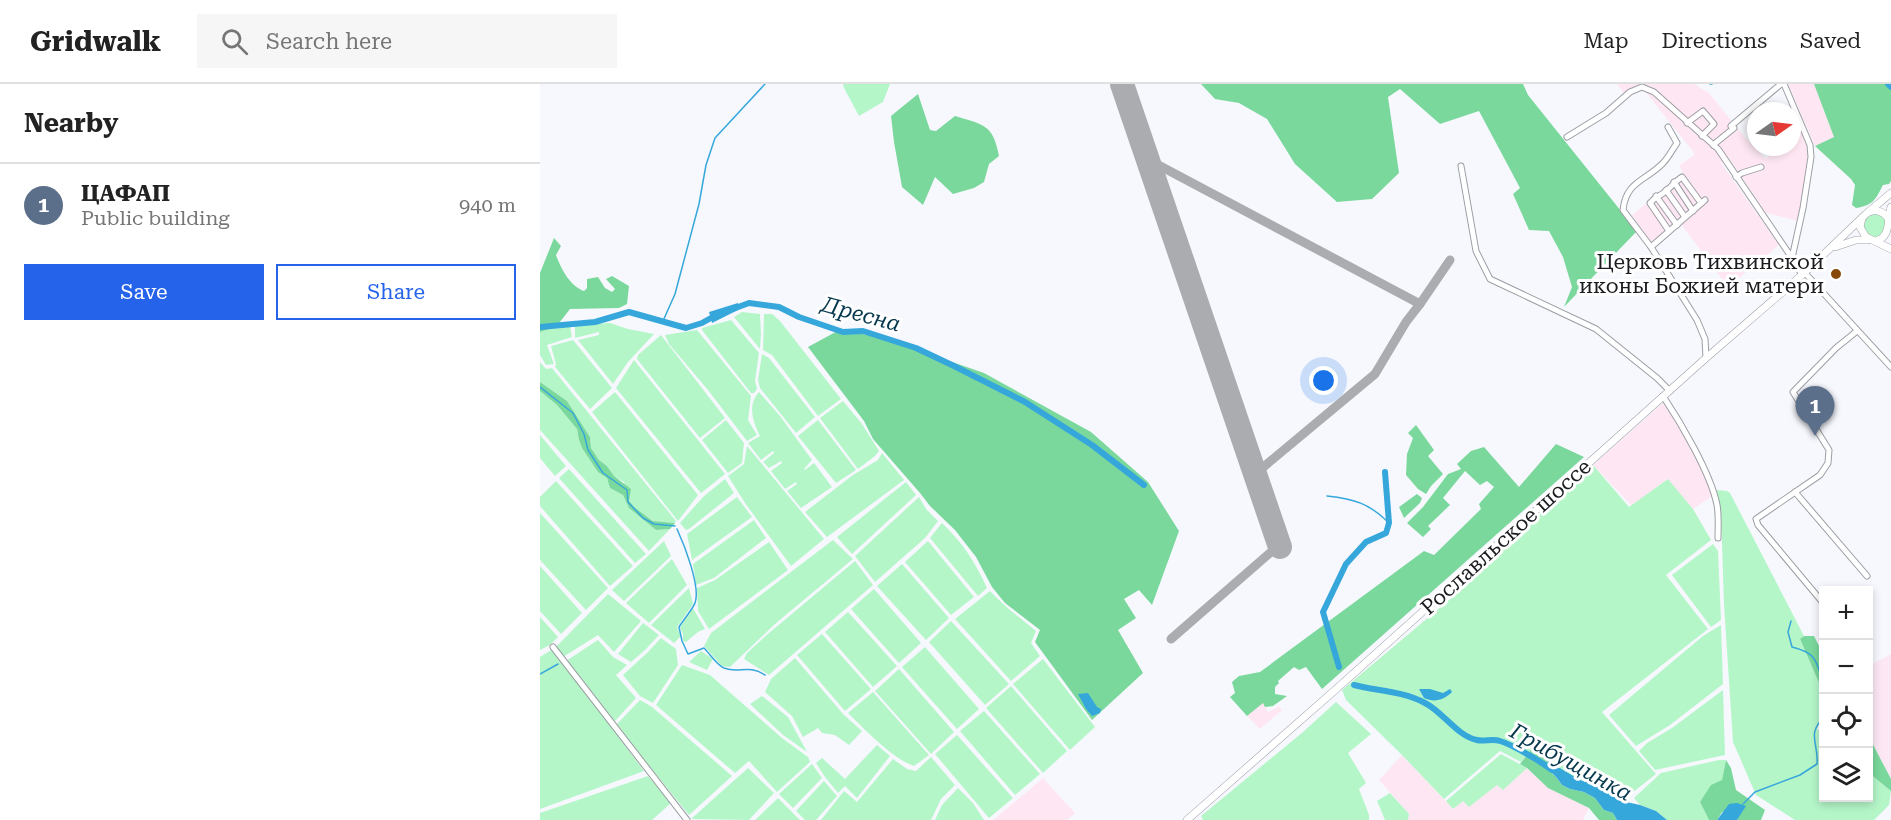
<!DOCTYPE html>
<html lang="en">
<head>
<meta charset="utf-8">
<style>
  body { margin:0; font-family:"Roboto Serif",serif; background:#f6f6f6; color:#222 }
  .controls { position:absolute; right:18px; bottom:18px; display:grid; overflow:hidden; border-radius:0px; box-shadow:0 3px 9px #0003 }
  .controls button { width:54px; height:54px; display:grid; place-items:center; padding:0; border:0; border-bottom:2px solid #e0e0e0; background:#fff; color:#222; font:30px sans-serif }
  .compass { position:absolute; left:1207px; top:18px; width:54px; height:54px; border-radius:50%; background:#fff; box-shadow:0 3px 9px #0003; rotate:76deg }
  .you { position:absolute; left:784px; top:297px; width:21px; height:21px; margin:-15px; border:4px solid #fff; border-radius:50%; background:#1a73e8; box-shadow:0 0 0 9px #1a73e833 }
  .badge { display:grid; place-items:center; width:39px; height:39px; border-radius:50%; background:#2563eb; color:#fff; font-size:20px; font-weight:700 }
  .pin { position:absolute; translate:-50% -50px; filter:drop-shadow(0 2px 3px #0008) }
  .pin::after { content:''; position:absolute; top:32px; width:21px; height:18px; background:inherit; clip-path:polygon(0 0,100% 0,50% 100%) }
  .list { margin:0; padding:0; list-style:none }
  h2 { display:flex; justify-content:space-between; align-items:center; height:78px; margin:0; padding:0 24px; font-size:26px }
  h2 small { font-size:20px; font-weight:400; color:#767676 }
  .list li { display:grid; grid-template-columns:39px 1fr auto; gap:18px; align-items:center; box-sizing:border-box; height:84px; padding:0 24px; border-top:2px solid #e0e0e0 }
  .list b { display:block; font-size:22px; white-space:nowrap }
  .list p { margin:0; font-size:20px; white-space:nowrap; color:#767676 }
  .list em { font-size:20px; font-style:normal; color:#767676 }
  .actions { display:flex; gap:12px; padding:18px 24px }
  .actions a { flex:1; padding:14px 0; border:2px solid #2563eb; border-radius:0px; text-align:center; font-size:21px; color:#2563eb }
  .actions .main { background:#2563eb; color:#fff }
  .icon { flex:none; width:33px; height:33px; fill:none; stroke:currentColor; stroke-width:2; stroke-linecap:round; stroke-linejoin:round }
  .map { position:relative; flex:none; width:1351px; height:736px; overflow:hidden }
  header { display:flex; align-items:center; gap:36px; box-sizing:border-box; height:84px; padding:0 30px; background:#fff; border-bottom:2px solid #e0e0e0 }
  header strong { font-size:28px }
  nav { display:flex; gap:33px; margin-inline-start:auto; font-size:21px }
  .search { width:420px; height:54px; background:#f6f6f6; display:flex; align-items:center; gap:15px; box-sizing:border-box; padding:0 21px; border-radius:0px; color:#767676; font-size:22px }
  main { display:flex }
  aside { flex:1; background:#fff }
  .map>svg:first-child { display:block }
  .industrial { fill:#fee7f2 }
  .education { fill:#fde7f5 }
  .green { fill:#b5f6c9 }
  .forest { fill:#7bd89c }
  .water { fill:#36a7db }
  .lines { fill:none; stroke-linecap:round; stroke-linejoin:round }
  .stream { stroke:#36a7db; stroke-width:1.5 }
  .river { stroke:#36a7db; stroke-width:6 }
  .taxiway { stroke:#aaacb0; stroke-width:9 }
  .runway { stroke:#aaacb0; stroke-width:24 }
  .minor-casing { stroke:#9b9ea4; stroke-width:7 }
  .major-casing { stroke:#9b9ea4; stroke-width:8 }
  .minor { stroke:#fff; stroke-width:5 }
  .major { stroke:#fff; stroke-width:7 }
  .poi-dot { fill:#864908; stroke:#fff; stroke-width:2 }
  .labels { text-anchor:middle; dominant-baseline:central; stroke-width:6; stroke-linejoin:round; paint-order:stroke }
  .poi-label { font-size:21px; fill:#1b1c1f; stroke:#fff; text-anchor:end }
  .street-label { font-size:21px; fill:#1b1c1f; stroke:#fff }
  .water-label { font-size:22px; font-style:italic; fill:#06384d; stroke:#fff }
</style>
</head>
<body>
<header>
<strong>Gridwalk</strong>
<div class="search"><svg class="icon" aria-label="search" viewBox="0 0 24 24"><circle cx="10" cy="10" r="6"/><path d="M15 15l6 6"/></svg>Search here</div>
<nav><a>Map</a><a>Directions</a><a>Saved</a></nav>
</header>
<main>
<aside>
<h2>Nearby<small></small></h2>
<ul class="list">
<li><span class="badge" style="background:#5c6f8a">1</span><div><b>ЦАФАП</b><p>Public building</p></div><em>940 m</em></li>
</ul>
<div class="actions"><a class="main">Save</a><a>Share</a></div>
</aside>
<div class="map">
<svg width="1351" height="736" viewBox="0 0 1351 736">
  <rect width="100%" height="100%" fill="#f6f8fe"/>
  <g class="industrial">
    <polygon points="1077,0 1154,0 1169,9 1208,57 1226,75 1239,63 1252,63 1252,52 1261,45 1271,71 1258,137 1226,129 1189,74 1181,79 1239,161 1188,203 1141,140 1113,162 1092,131 1143,89 1139,82 1155,70 1104,6 1084,9"/>
    <polygon points="1248,0 1274,0 1294,53 1275,62"/>
    <polygon points="1123,319 1131,321 1174,411 1153,425 1127,395 1092,422 1053,381"/>
    <polygon points="723,618 728,628 739,622 742,626 720,645 707,632"/>
    <polygon points="862,671 913,725 923,717 929,722 957,700 963,706 987,684 1008,704 1049,724 1043,736 868,736 869,730 839,696"/>
    <polygon points="503,694 535,729 527,736 453,736"/>
  </g>
  <polygon class="education" points="1351,570 1351,695 1329,653 1329,582"/>
  <g class="green">
    <polygon points="303,0 350,0 343,18 319,32 304,4"/>
    <circle cx="1335" cy="142" r="12"/>
    <polygon points="202,228 220,230 221,250 220,265 194,233"/>
    <polygon points="224,230 232,230 240,237 301,315 278,332 232,271 223,266"/>
    <polygon points="191,236 219,269 215,297 217,305 214,309 211,309 162,246 162,244"/>
    <polygon points="70,239 88,245 114,250 88,278 73,300 38,256 59,251 59,248 35,254 35,241"/>
    <polygon points="30,242 32,253 7,261 14,280 6,281 0,271 0,248 16,243"/>
    <polygon points="157,246 211,312 208,336 217,351 207,357 168,306 129,260 125,251"/>
    <polygon points="121,251 185,334 160,354 97,275 98,271"/>
    <polygon points="33,256 72,304 50,325 15,283 16,280 11,262"/>
    <polygon points="222,270 229,274 275,333 256,349 220,304 218,296"/>
    <polygon points="94,276 185,390 161,409 76,304"/>
    <polygon points="0,278 6,285 12,284 136,437 135,439 114,437 93,423 89,417 84,398 74,392 67,382 59,376 51,364 50,353 27,317 0,298"/>
    <polygon points="0,307 17,321 37,345 39,356 42,364 58,388 67,394 70,404 83,411 89,424 116,446 130,445 109,467 0,346"/>
    <polygon points="75,308 158,411 138,437 52,328"/>
    <path d="M219,308L240,332L272,376L264,385L265,386L274,379L292,403L261,424L247,407L257,400L256,398L245,405L231,387L242,379L241,377L229,384L223,378L234,369L233,367L221,376L208,359L220,352C213,338 207,321 219,308Z"/>
    <polygon points="303,317 322,340 339,367 335,372 318,385 280,334"/>
    <polygon points="186,336 204,359 202,379 188,389 162,356"/>
    <polygon points="278,336 316,386 296,399 258,352"/>
    <polygon points="0,351 26,382 15,392 0,374"/>
    <polygon points="207,362 284,455 251,482 205,419 188,392 204,380"/>
    <polygon points="342,369 364,396 287,453 265,428 313,391 338,376"/>
    <polygon points="1053,381 1089,423 1128,395 1153,425 1171,456 1126,491 1168,545 1062,628 1116,690 1082,717 1067,704 1040,696 1031,692 1008,677 993,663 981,678 960,667 904,715 862,671 806,616 802,606 927,501 1006,424"/>
    <polygon points="29,385 106,470 95,479 19,394"/>
    <polygon points="185,395 194,409 149,445 146,446 140,439 163,413"/>
    <polygon points="16,397 93,482 70,502 0,422 0,413"/>
    <polygon points="366,398 376,411 312,470 297,453"/>
    <polygon points="1177,406 1187,407 1190,409 1264,552 1260,555 1283,608 1283,624 1277,645 1283,649 1284,714 1328,714 1329,689 1351,707 1349,721 1334,736 1255,736 1216,711 1193,658 1184,521 1181,429"/>
    <polygon points="197,413 212,433 152,476 147,450"/>
    <polygon points="379,413 386,425 398,437 385,454 335,498 315,472"/>
    <polygon points="0,429 68,504 46,526 0,476"/>
    <polygon points="214,436 226,454 174,494 156,501 153,480"/>
    <path d="M402,439C423,459 435,478 447,504L438,512L390,454Z"/>
    <polygon points="293,456 313,475 235,540 190,583 182,582 164,562 171,549"/>
    <polygon points="124,457 131,472 84,517 72,506"/>
    <polygon points="388,457 434,513 411,531 365,478"/>
    <polygon points="229,458 248,486 169,545 158,527 157,504 175,496"/>
    <polygon points="1173,460 1178,467 1181,536 1171,543 1132,491"/>
    <polygon points="132,475 147,501 109,539 86,519"/>
    <polygon points="315,477 333,501 229,591 204,575 207,569 229,549"/>
    <polygon points="362,480 409,534 386,556 337,502"/>
    <polygon points="0,482 42,529 21,550 0,527"/>
    <polygon points="149,504 153,520 137,543 141,552 134,559 111,541"/>
    <polygon points="334,505 381,559 359,579 311,525"/>
    <path d="M450,507C464,522 480,534 496,547L491,559L500,572L471,597L415,535Z"/>
    <polygon points="68,510 101,537 74,568 58,551 23,573 16,563"/>
    <polygon points="153,524 165,545 158,548 146,558 143,557 143,550 140,543"/>
    <polygon points="308,528 357,582 333,603 285,548"/>
    <polygon points="0,533 18,553 10,561 0,566"/>
    <polygon points="411,537 469,600 445,621 389,558"/>
    <polygon points="103,539 119,551 105,566 91,578 78,570"/>
    <polygon points="1181,541 1183,600 1130,641 1096,662 1069,631 1163,552"/>
    <polygon points="282,550 331,605 305,627 257,571"/>
    <polygon points="121,554 136,565 138,581 113,619 100,612 83,591 107,569"/>
    <polygon points="58,556 73,573 87,581 76,591 96,614 75,637 73,637 26,577"/>
    <polygon points="385,563 439,625 417,645 362,583"/>
    <polygon points="13,565 104,687 0,725 0,573"/>
    <polygon points="161,567 173,575 167,586 149,578"/>
    <polygon points="255,574 304,631 322,647 309,661 295,651 282,649 278,644 263,653 252,632 225,608 231,595"/>
    <polygon points="503,575 555,643 530,666 473,600"/>
    <polygon points="142,581 170,591 242,654 268,673 270,678 237,708 209,677 195,689 116,621"/>
    <polygon points="359,585 414,648 391,670 335,607"/>
    <polygon points="471,602 527,667 503,689 446,624"/>
    <polygon points="1183,606 1185,671 1115,686 1099,667 1107,659 1132,644"/>
    <path d="M333,608L389,671L374,682C353,675 324,645 308,629Z"/>
    <polygon points="222,612 248,633 267,668 243,651 210,620"/>
    <polygon points="100,616 112,623 192,692 149,731 76,641"/>
    <polygon points="796,618 831,650 808,669 826,699 819,705 829,731 829,736 663,736 661,732 763,648"/>
    <polygon points="444,627 500,690 475,711 420,647"/>
    <polygon points="417,651 473,714 449,734 395,670"/>
    <polygon points="337,661 350,672 317,714 305,702 298,709 285,693 276,679 282,674 305,695"/>
    <polygon points="961,670 987,684 963,706 957,701 929,723 923,717 913,725 906,717"/>
    <polygon points="391,673 415,701 401,715 391,736 281,736 304,707 317,718 353,675 367,685 376,687"/>
    <polygon points="1179,676 1186,676 1182,697 1160,718 1169,736 1127,736 1116,727 1100,721 1094,714 1121,689"/>
    <polygon points="272,680 282,694 253,724 239,710"/>
    <polygon points="208,684 234,709 209,736 151,735"/>
    <polygon points="108,692 131,719 112,736 0,736 0,729"/>
    <polygon points="284,697 297,712 276,736 265,736 256,727"/>
    <polygon points="418,704 433,719 444,736 395,736 402,721"/>
    <polygon points="850,709 869,730 868,736 845,736 837,717"/>
    <polygon points="238,714 260,736 215,736"/>
  </g>
  <g class="forest">
    <polygon points="661,0 983,0 988,11 1097,147 1024,223 1032,203 1023,173 1009,147 989,146 973,110 980,104 939,27 900,40 860,5 848,13 859,89 832,115 797,118 755,80 727,35 699,19 675,15"/>
    <path d="M1274,0H1351V97L1349,100L1343,101C1335,116 1334,121 1316,124L1312,121L1315,101L1311,95L1275,62L1294,53Z"/>
    <path d="M378,10L390,46L396,47L415,32C444,41 453,40 459,72L449,80L444,98L434,104L413,110L395,93L383,121L362,103L354,58L351,32Z"/>
    <path d="M14,154L21,162L16,171C21,185 30,202 44,207L47,204V195L58,193L65,204L72,208L75,205L66,195L72,192L89,202L87,220L79,224L30,225L16,243L0,248V189Z"/>
    <polygon points="301,245 349,256 444,289 551,348 608,398 639,447 612,521 599,506 584,515 596,534 578,546 603,589 552,636 495,558 500,546 465,519 452,503 436,473 415,446 390,422 380,409 333,355 324,337 268,263"/>
    <polygon points="0,298 27,317 50,353 51,364 59,376 67,382 74,392 91,405 89,417 94,423 113,437 135,439 130,445 116,446 89,424 83,411 70,404 67,394 58,388 42,364 39,356 37,345 17,321 0,307"/>
    <polygon points="876,341 894,366 888,372 903,390 891,402 886,410 878,405 866,391 867,370 873,354 868,349"/>
    <polygon points="1016,360 1044,373 782,605 766,583 759,586 754,583 738,597 739,599 735,603 735,610 747,612 733,622 725,623 723,619 707,632 690,613 695,609 692,598 699,592 720,588 884,467 894,471 941,425 939,420 954,403 947,397 940,401 925,387 903,414 910,421 888,442 891,445 883,453 867,439 883,423 908,390 921,385 917,380 931,367 944,363 979,403"/>
    <polygon points="877,410 882,414 880,419 864,434 859,423"/>
    <polygon points="1264,552 1274,552 1283,570 1283,608 1260,555"/>
    <polygon points="1329,653 1351,695 1351,707 1329,689"/>
    <polygon points="993,663 1008,677 1006,684 1017,694 1022,701 1030,705 1044,708 1055,714 1064,726 1073,729 1077,736 1059,736 1049,724 1008,704 987,684 980,680"/>
    <polygon points="1186,676 1191,684 1196,706 1225,726 1221,736 1197,736 1198,734 1182,728 1177,736 1169,736 1160,718 1171,701 1182,696"/>
  </g>
  <g class="water">
    <polygon points="198,219 198,226 172,239 169,228"/>
    <path d="M879,605H890L903,609L910,605L912,608C904,616 894,619 884,614Z"/>
    <polygon points="548,609 557,623 561,625 560,629 552,632 546,625 538,610"/>
    <polygon points="1008,677 1040,696 1067,704 1082,717 1100,721 1116,727 1127,736 1077,736 1073,729 1064,726 1055,714 1044,708 1030,705 1022,701 1017,694 1006,683"/>
    <polygon points="1197,719 1206,722 1197,736 1177,736 1189,720"/>
  </g>
  <g class="lines">
    <g class="stream">
      <polyline points="1170,0 1172,0"/>
      <polyline points="123,237 135,210 159,120 166,81 175,54 225,0"/>
      <polyline points="0,303 33,329 44,350 48,366 63,389 87,406 88,418 103,434 114,440 135,442"/>
      <path d="M787,412C814,415 829,419 849,439"/>
      <path d="M137,445C144,460 161,503 155,519C154,523 142,538 139,543L142,557L148,570L164,564C170,570 177,581 184,584C199,590 208,580 225,591"/>
      <path d="M1251,537L1248,548L1252,563C1279,570 1275,577 1284,600"/>
      <polyline points="0,590 18,580"/>
      <path d="M1203,720L1215,708L1260,691L1277,680C1279,659 1266,651 1284,633"/>
    </g>
    <g class="river">
      <polyline points="1348,0 1351,3"/>
      <polyline points="190,226 209,219 239,223 259,233 303,248 323,247 376,264 414,282 485,318 552,361 604,401"/>
      <polyline points="0,243 55,238 89,228 146,244 162,239 178,230"/>
      <polyline points="799,583 783,528 806,480 826,458 846,449 849,439 845,388"/>
      <path d="M814,601C837,607 863,607 885,619C903,628 917,652 937,656C944,658 953,654 960,657C973,661 1000,677 1012,686"/>
    </g>
    <g class="taxiway">
      <polyline points="607,75 880,220"/>
      <polyline points="715,390 835,290 866,238 880,220 910,176"/>
      <polyline points="631,555 739,461"/>
    </g>
    <polyline class="runway" points="582,0 740,463"/>
    <defs>
      <g id="minor">
        <polyline points="1244,0 1270,61 1271,73 1263,124 1252,174 1262,191"/>
        <polyline points="1147,39 1163,27 1174,40 1162,52"/>
        <path d="M1128,43L1137,59C1132,66 1128,74 1123,79C1106,97 1086,97 1083,126L1111,163L1157,236L1165,255L1166,274"/>
        <polyline points="1212,49 1216,46"/>
        <polyline points="1027,53 1066,29 1090,8 1102,3 1114,8 1178,65 1252,174"/>
        <polyline points="1173,61 1194,44 1191,42 1241,0"/>
        <polyline points="921,82 936,167 950,195 1056,245 1117,294 1130,307"/>
        <polyline points="1196,93 1202,89 1221,83"/>
        <polyline points="1134,98 1153,127"/>
        <polyline points="1126,106 1145,133"/>
        <polyline points="1116,112 1137,141"/>
        <path d="M1129,147L1110,119C1114,114 1117,113 1122,110C1130,105 1134,98 1142,93L1161,119"/>
        <polyline points="1111,163 1165,116"/>
        <polyline points="1265,189 1351,283"/>
        <path d="M1123,312C1141,339 1171,390 1177,421C1179,432 1178,444 1178,454"/>
        <polyline points="1273,339 1290,320"/>
        <polyline points="1255,408 1327,492"/>
        <polyline points="1284,520 1218,441 1216,435 1280,391 1288,379 1289,366 1253,308 1296,264 1317,247"/>
        <polyline points="13,563 147,736"/>
      </g>
      <g id="major">
        <path d="M1329,128C1337,125 1345,128 1349,136"/>
        <polyline points="1322,134 1320,143 1326,153 1351,165"/>
        <path d="M1336,157C1351,153 1347,137 1351,123"/>
        <polyline points="1295,163 1316,156 1328,156"/>
        <polyline points="647,736 794,607 1166,274 1262,191 1326,130 1351,109"/>
      </g>
    </defs>
    <use href="#minor" class="minor-casing"/>
    <use href="#major" class="major-casing"/>
    <use href="#minor" class="minor"/>
    <use href="#major" class="major"/>
  </g>
  <circle class="poi-dot" cx="1296" cy="190" r="6"/>
  <g class="labels">
    <g class="poi-label">
      <text x="1284" y="178">Церковь Тихвинской<tspan x="1284" dy="24">иконы Божией матери</tspan></text>
    </g>
    <g class="street-label">
      <text transform="translate(966 453) rotate(-42)">Рославльское шоссе</text>
    </g>
    <g class="water-label">
      <text transform="translate(321 230) rotate(15)">Дресна</text>
      <text transform="translate(1031 678) rotate(29)">Грибущинка</text>
    </g>
  </g>
</svg>
<div class="controls">
<button>+</button>
<button>−</button>
<button><svg class="icon" aria-label="locate" viewBox="0 0 24 24"><circle cx="12" cy="12" r="6"/><path d="M12 2v4M12 18v4M2 12h4M18 12h4"/></svg></button>
<button><svg class="icon" aria-label="layers" viewBox="0 0 24 24"><path d="M12 4l9 5-9 5-9-5zM3 14l9 5 9-5"/></svg></button>
</div>
<svg class="compass" viewBox="-18 -18 36 36"><path d="M0-13l5 13h-10z" fill="#e53935"/><path d="M0 13l5-13h-10z" fill="#767676"/></svg>
<div class="you"></div>
<div class="pin badge" style="left:1275px;top:352px;background:#5c6f8a">1</div>
</div>
</main>
</body>
</html>
